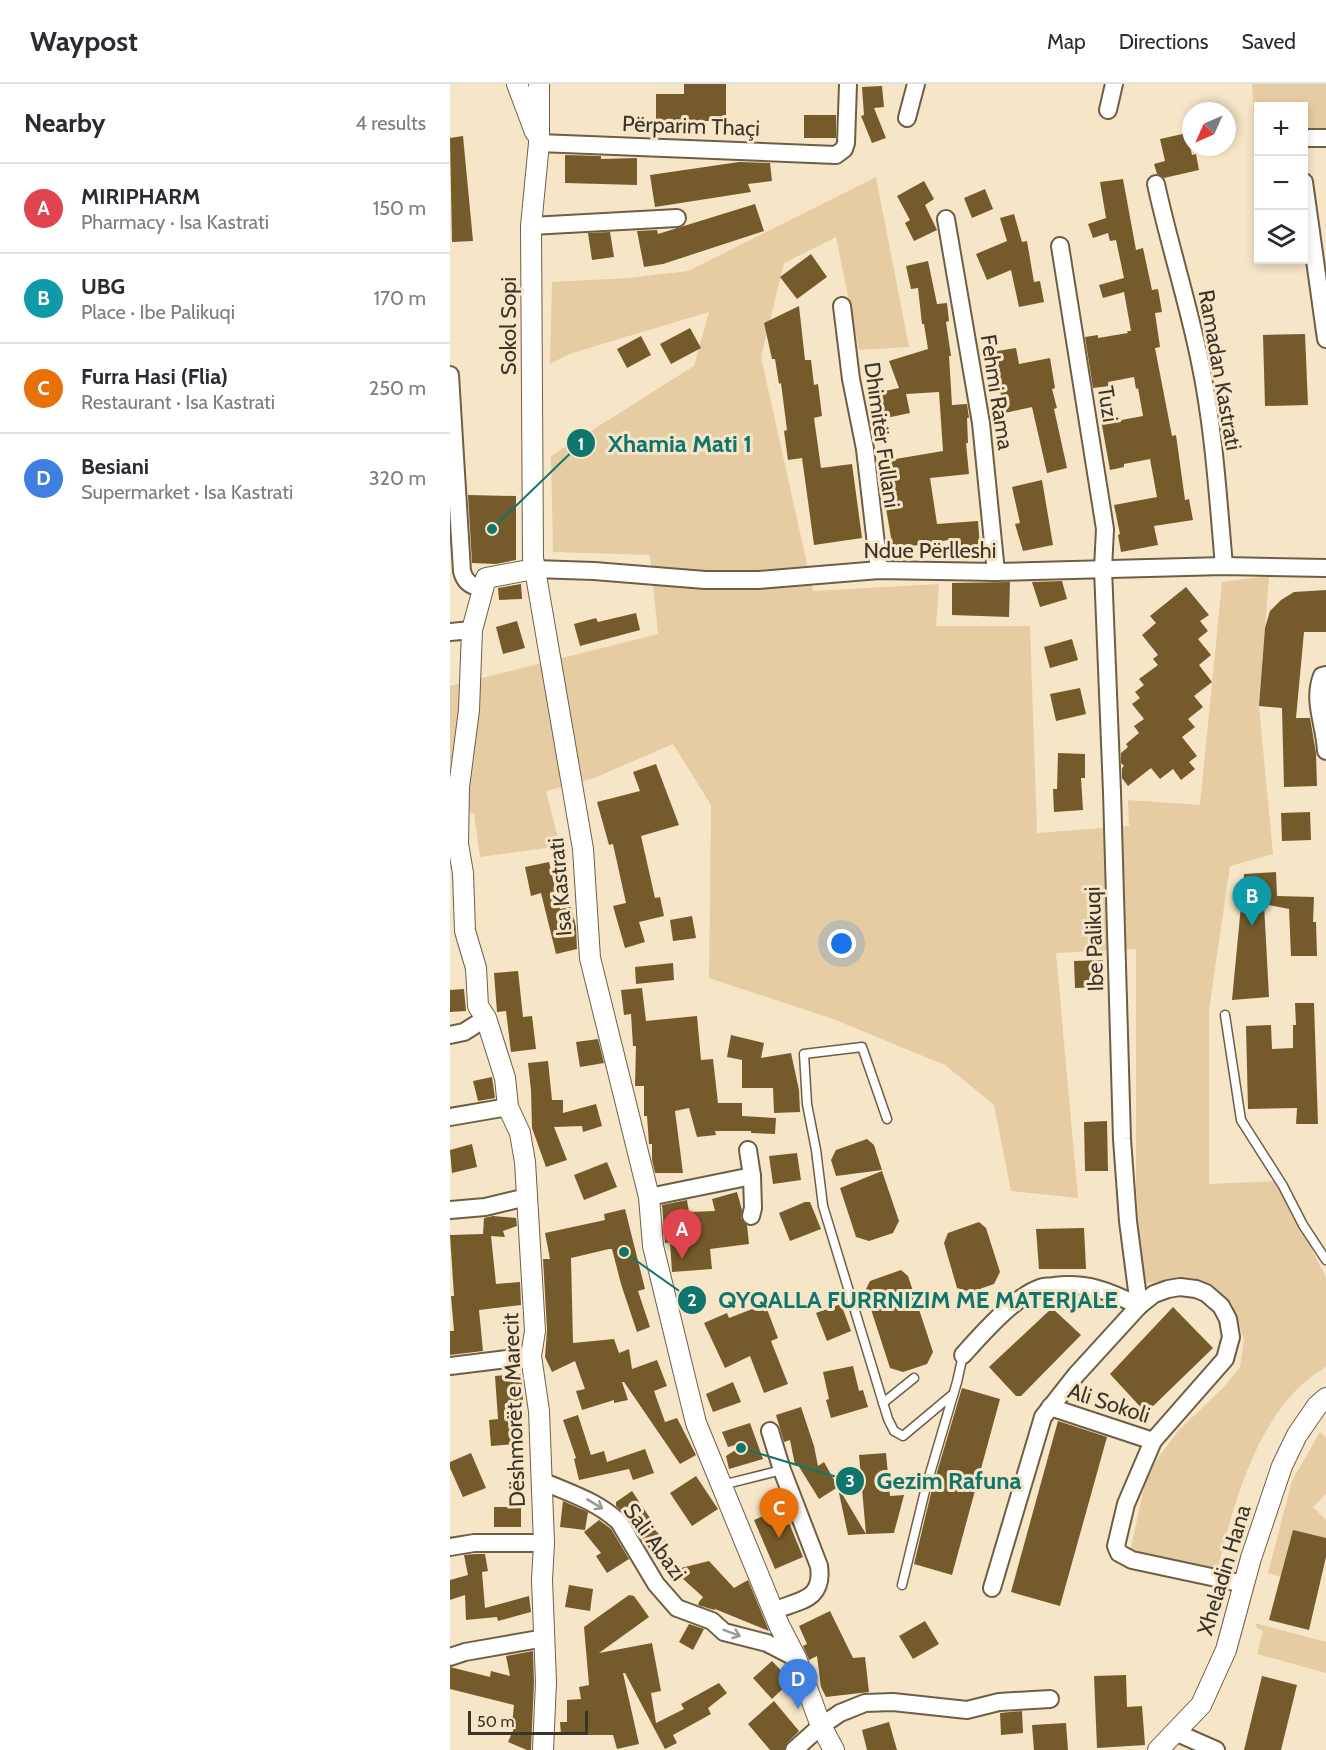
<!DOCTYPE html>
<html lang="en">
<head>
<meta charset="utf-8">
<style>
  body { margin:0; font-family:Cabin,sans-serif; background:#f7f7f7; color:#2b2b33 }
  .controls { position:absolute; right:18px; top:18px; display:grid; overflow:hidden; border-radius:0px; box-shadow:0 3px 9px #0003 }
  .controls button { width:54px; height:54px; display:grid; place-items:center; padding:0; border:0; border-bottom:2px solid #e1e1e2; background:#fff; color:#2b2b33; font:30px sans-serif }
  .compass { position:absolute; left:732px; top:18px; width:54px; height:54px; border-radius:50%; background:#fff; box-shadow:0 3px 9px #0003; rotate:225deg }
  .scale { position:absolute; left:18px; bottom:15px; width:120px; box-sizing:border-box; padding-left:6px; border:3px solid #3b3428; border-top:0; font-size:16px; line-height:21px; white-space:nowrap; color:#3b3428; -webkit-text-stroke:4px #f7e5c7; paint-order:stroke }
  .you { position:absolute; left:392px; top:860px; width:21px; height:21px; margin:-15px; border:4px solid #fff; border-radius:50%; background:#1a73e8; box-shadow:0 0 0 9px #1a73e833 }
  .badge { display:grid; place-items:center; width:39px; height:39px; border-radius:50%; background:#ea580c; color:#fff; font-size:20px; font-weight:700 }
  .pin { position:absolute; translate:-50% -50px; filter:drop-shadow(0 2px 3px #0008) }
  .pin::after { content:''; position:absolute; top:32px; width:21px; height:18px; background:inherit; clip-path:polygon(0 0,100% 0,50% 100%) }
  .list { margin:0; padding:0; list-style:none }
  h2 { display:flex; justify-content:space-between; align-items:center; height:78px; margin:0; padding:0 24px; font-size:26px }
  h2 small { font-size:20px; font-weight:400; color:#7c7c81 }
  .list li { display:grid; grid-template-columns:39px 1fr auto; gap:18px; align-items:center; box-sizing:border-box; height:90px; padding:0 24px; border-top:2px solid #e1e1e2 }
  .list b { display:block; font-size:22px; white-space:nowrap }
  .list p { margin:0; font-size:20px; white-space:nowrap; color:#7c7c81 }
  .list em { font-size:20px; font-style:normal; color:#7c7c81 }
  .icon { flex:none; width:33px; height:33px; fill:none; stroke:currentColor; stroke-width:2; stroke-linecap:round; stroke-linejoin:round }
  .map { position:relative; flex:none; width:876px; height:1666px; overflow:hidden }
  header { display:flex; align-items:center; gap:36px; box-sizing:border-box; height:84px; padding:0 30px; background:#fff; border-bottom:2px solid #e1e1e2 }
  header strong { font-size:28px }
  nav { display:flex; gap:33px; margin-inline-start:auto; font-size:21px }
  main { display:flex }
  aside { flex:1; background:#fff }
  .map>svg:first-child { display:block }
  .green { fill:#e6cca3 }
  .building { fill:#755b2c }
  .lines { fill:none; stroke-linecap:round; stroke-linejoin:round }
  .service-casing { stroke:#6e5f44; stroke-width:11 }
  .minor-casing { stroke:#6e5f44; stroke-width:20 }
  .tertiary-casing { stroke:#6e5f44; stroke-width:22 }
  .service { stroke:#fff; stroke-width:8 }
  .minor { stroke:#fff; stroke-width:16 }
  .tertiary { stroke:#fff; stroke-width:20 }
  .oneway { stroke:#9d9a94 }
  .labels { text-anchor:middle; dominant-baseline:central; stroke-width:6; stroke-linejoin:round; paint-order:stroke }
  .street-label { font-size:22px; fill:#3b3428; stroke:#f7e5c7 }
  .leader { fill:none; stroke:#0f766e; stroke-width:2 }
  .callout-dot { fill:#0f766e; stroke:#f7e5c7; stroke-width:2 }
  .mark-label { font-size:18px; text-anchor:middle; font-weight:bold; fill:#fff }
  .callout-label { font-size:24px; text-anchor:middle; font-weight:bold; fill:#0f766e; stroke:#f7e5c7; stroke-width:6; stroke-linejoin:round; paint-order:stroke }
</style>
</head>
<body>
<header>
<strong>Waypost</strong>
<nav><a>Map</a><a>Directions</a><a>Saved</a></nav>
</header>
<main>
<aside>
<h2>Nearby<small>4 results</small></h2>
<ul class="list">
<li><span class="badge" style="background:#e0444e">A</span><div><b>MIRIPHARM</b><p>Pharmacy · Isa Kastrati</p></div><em>150 m</em></li>
<li><span class="badge" style="background:#0f9aa8">B</span><div><b>UBG</b><p>Place · Ibe Palikuqi</p></div><em>170 m</em></li>
<li><span class="badge" style="background:#e8710a">C</span><div><b>Furra Hasi (Flia)</b><p>Restaurant · Isa Kastrati</p></div><em>250 m</em></li>
<li><span class="badge" style="background:#3f7fe0">D</span><div><b>Besiani</b><p>Supermarket · Isa Kastrati</p></div><em>320 m</em></li>
</ul>
</aside>
<div class="map">
<svg width="876" height="1666" viewBox="0 0 876 1666">
  <rect width="100%" height="100%" fill="#f7e5c7"/>
  <g class="green">
    <polygon points="802,0 876,0 876,61 854,62 854,22 808,22 808,65 806,65"/>
    <path d="M426,93L459,263L409,266L386,153L334,179L311,273L363,507L489,500L486,542H580L587,749L679,742L678,716L750,721L772,498L819,492L809,622L823,770L780,782L759,926V1100L827,1097L876,1193V1283C809,1321 784,1418 767,1488L679,1472L695,1399L707,1375L729,1346L772,1305L790,1283L794,1256L782,1220L764,1202L747,1196H718L693,1200L686,1104V865L606,869L628,1114L561,1107L544,1021L495,981L383,935L259,894L261,721L223,660L144,694L96,707L110,762L30,773L24,729L0,726V602L208,550L200,471L103,468L101,372L244,282L259,228L119,270L100,280L102,198L179,194L238,187Z"/>
    <polygon points="870,1348 876,1354 876,1410 863,1423 876,1436 876,1454 831,1493 818,1489 842,1397"/>
    <polygon points="805,1539 876,1558 876,1589 807,1570 813,1547 807,1544"/>
  </g>
  <g class="building">
    <polygon points="234,0 276,0 276,37 206,37 206,10 234,10"/>
    <polygon points="432,2 434,23 424,24 436,54 422,59 411,32 414,31 412,3"/>
    <rect x="354" y="31" width="32" height="23"/>
    <polygon points="737,49 742,71 746,70 749,86 714,94 707,90 704,80 715,77 710,55"/>
    <polygon points="13,52 23,157 2,158 0,54"/>
    <polygon points="115,71 151,72 151,75 187,74 187,101 115,99"/>
    <polygon points="289,78 320,79 322,97 298,100 301,108 205,123 200,91"/>
    <polygon points="673,95 686,166 693,164 702,206 708,205 712,228 705,229 710,263 705,264 722,352 726,351 735,416 739,415 743,436 704,442 708,461 671,468 668,451 670,450 664,421 707,413 700,375 674,380 674,383 660,386 651,336 665,333 666,337 693,332 688,304 686,305 684,293 658,298 659,302 643,304 635,253 648,251 648,254 678,249 677,247 681,247 674,208 653,214 649,201 674,194 666,156 660,157 658,149 643,154 638,140 656,134 650,98"/>
    <polygon points="474,97 484,115 475,121 487,146 464,157 455,139 460,136 447,112"/>
    <polygon points="535,105 543,125 522,134 514,114"/>
    <polygon points="305,120 314,147 213,180 194,183 187,147 207,146 208,150"/>
    <polygon points="564,130 572,158 577,157 584,198 590,197 594,218 569,223 561,186 537,196 526,170 557,157 550,134"/>
    <polygon points="160,148 164,173 142,176 138,149"/>
    <polygon points="361,170 377,193 347,215 330,193"/>
    <polygon points="478,177 487,220 497,219 499,237 496,238 501,272 499,272 502,321 517,320 519,334 517,334 518,359 516,359 519,390 480,394 487,440 528,437 530,463 500,464 499,456 443,465 428,378 493,367 489,308 456,310 460,329 422,337 417,311 449,304 439,277 478,265 474,240 472,240 468,204 461,205 456,182"/>
    <polygon points="349,222 355,276 361,276 364,301 368,300 372,332 364,334 371,384 402,380 412,454 364,461 352,374 338,376 334,347 337,346 331,299 329,300 325,275 322,275 314,239"/>
    <polygon points="240,244 251,264 221,280 210,260"/>
    <polygon points="855,250 858,321 815,322 813,251"/>
    <polygon points="191,252 201,271 177,284 167,265"/>
    <polygon points="566,264 569,280 600,274 605,304 602,305 607,324 604,325 617,384 597,389 582,323 555,329 541,268"/>
    <polygon points="592,396 603,461 573,467 565,440 570,439 562,403"/>
    <polygon points="18,411 66,412 66,476 46,480 22,479"/>
    <polygon points="612,497 617,515 590,523 582,498"/>
    <polygon points="560,498 559,533 502,531 502,499"/>
    <polygon points="71,500 72,515 49,516 48,504"/>
    <polygon points="736,503 759,531 750,537 758,547 748,555 761,571 749,581 762,598 744,612 753,623 738,635 745,643 732,653 747,672 739,678 745,685 731,696 723,685 710,695 701,684 678,702 672,694 672,684 674,682 671,679 671,669 678,663 676,660 689,649 684,642 694,635 682,620 690,614 685,608 694,601 689,595 708,581 703,575 708,571 692,551 706,539 700,532"/>
    <polygon points="876,506 876,548 854,548 846,634 860,634 866,669 867,702 834,703 832,624 809,622 815,544 820,527 831,516 844,508"/>
    <polygon points="186,529 190,546 130,562 124,540 146,534 148,538"/>
    <polygon points="67,537 75,564 53,570 46,543"/>
    <polygon points="622,555 628,576 600,584 594,563"/>
    <polygon points="630,604 636,630 606,637 600,610"/>
    <polygon points="608,669 635,670 635,694 631,694 633,726 604,728 603,705 607,705"/>
    <polygon points="206,680 229,741 191,752 205,814 210,813 214,832 189,838 195,858 175,864 163,822 176,819 163,760 159,761 147,718 190,707 183,688"/>
    <polygon points="860,728 861,756 832,757 831,729"/>
    <polygon points="99,778 110,825 121,823 126,843 127,865 106,870 91,809 81,812 75,783"/>
    <polygon points="826,788 827,812 864,813 863,838 866,838 867,872 841,872 839,825 814,820 819,913 782,916 794,790"/>
    <polygon points="242,832 246,854 223,857 220,836"/>
    <polygon points="653,876 653,903 625,904 624,877"/>
    <polygon points="223,879 224,896 186,900 185,883"/>
    <polygon points="68,887 73,933 82,932 86,965 61,968 56,927 47,928 44,889"/>
    <polygon points="192,904 196,937 247,932 251,976 263,975 268,1019 292,1019 292,1032 326,1034 325,1050 301,1049 301,1047 265,1047 266,1051 247,1053 239,1024 225,1027 233,1089 205,1089 202,1076 202,1060 199,1060 197,1032 194,1032 194,1002 185,1002 186,962 183,962 181,930 174,931 171,906"/>
    <polygon points="14,905 16,927 0,928 0,906"/>
    <polygon points="845,919 864,919 868,1040 846,1040 847,1024 798,1025 796,942 821,941 822,965 843,964 843,941 846,941"/>
    <polygon points="281,951 314,959 311,974 341,969 349,1006 350,1028 324,1029 323,1004 292,1004 292,976 277,973"/>
    <polygon points="148,955 154,979 130,983 126,958"/>
    <polygon points="98,977 102,1016 113,1016 113,1029 146,1020 152,1042 133,1048 132,1042 104,1043 117,1076 96,1083 82,1044 81,1006 78,979"/>
    <polygon points="42,993 45,1014 28,1017 23,997"/>
    <polygon points="657,1037 658,1087 635,1087 634,1038"/>
    <polygon points="417,1055 424,1061 432,1086 386,1092 381,1076 386,1066"/>
    <polygon points="22,1060 27,1083 2,1089 0,1066"/>
    <polygon points="347,1069 351,1096 323,1100 319,1072"/>
    <polygon points="157,1078 167,1103 134,1116 124,1091"/>
    <polygon points="432,1087 449,1137 443,1149 419,1157 406,1153 390,1104"/>
    <polygon points="287,1108 292,1126 291,1134 297,1141 299,1160 260,1165 262,1185 222,1188 220,1158 215,1159 212,1121 237,1116 239,1128 265,1127 262,1115"/>
    <polygon points="355,1118 360,1118 371,1145 340,1157 329,1129"/>
    <polygon points="175,1125 195,1205 188,1207 200,1243 187,1248 171,1200 162,1165 159,1165 121,1174 123,1259 164,1255 169,1269 179,1265 182,1285 207,1276 217,1302 204,1307 215,1338 227,1334 246,1371 230,1380 174,1298 172,1298 178,1316 164,1319 164,1316 132,1326 126,1307 135,1305 125,1277 102,1288 95,1273 97,1246 93,1175 100,1175 95,1149 155,1136 154,1130"/>
    <polygon points="43,1132 66,1134 67,1142 53,1147 55,1153 41,1152 46,1200 70,1198 71,1221 29,1226 33,1267 0,1271 0,1247 4,1247 1,1212 4,1212 0,1151 33,1150 34,1134"/>
    <polygon points="529,1138 536,1144 550,1188 544,1200 521,1208 507,1204 494,1159 498,1149"/>
    <polygon points="634,1144 636,1185 589,1185 586,1145"/>
    <polygon points="451,1186 458,1192 483,1268 477,1280 453,1288 440,1284 415,1207 420,1197"/>
    <polygon points="315,1220 328,1254 321,1257 338,1300 314,1309 300,1272 275,1284 254,1239 277,1229 279,1234"/>
    <polygon points="391,1220 401,1247 377,1257 366,1229"/>
    <polygon points="723,1223 763,1264 696,1329 660,1290"/>
    <polygon points="602,1224 631,1251 571,1312 566,1312 539,1283"/>
    <polygon points="403,1282 409,1307 413,1306 418,1323 381,1334 376,1316 379,1315 373,1288"/>
    <polygon points="71,1290 73,1317 64,1317 67,1360 41,1362 39,1336 48,1335 45,1292"/>
    <polygon points="283,1298 291,1318 263,1328 256,1310"/>
    <polygon points="512,1304 550,1315 502,1491 464,1480 482,1405"/>
    <polygon points="351,1323 364,1362 368,1382 374,1378 388,1403 369,1415 348,1381 345,1381 340,1356 334,1358 326,1331"/>
    <polygon points="128,1331 141,1371 154,1367 157,1378 195,1365 204,1389 183,1396 179,1385 129,1396 124,1375 126,1374 113,1336"/>
    <polygon points="608,1337 657,1353 610,1522 561,1508"/>
    <polygon points="300,1339 313,1375 279,1385 276,1372 290,1363 289,1360 278,1363 272,1348"/>
    <polygon points="21,1369 36,1404 13,1413 0,1384 0,1378"/>
    <polygon points="436,1369 440,1412 454,1411 444,1449 416,1450 409,1371"/>
    <polygon points="246,1392 268,1425 242,1442 220,1409"/>
    <polygon points="182,1407 200,1434 196,1437 215,1456 202,1469 178,1432 166,1422 166,1418"/>
    <polygon points="391,1408 416,1450 398,1451 389,1409"/>
    <polygon points="113,1417 138,1428 135,1446 110,1443"/>
    <rect x="44" y="1423" width="27" height="20"/>
    <polygon points="333,1424 353,1473 325,1485 304,1436"/>
    <polygon points="149,1436 161,1445 179,1475 157,1489 146,1472 151,1469 134,1448"/>
    <polygon points="843,1446 876,1454 876,1473 859,1546 819,1536"/>
    <polygon points="25,1470 35,1470 38,1487 32,1488 35,1524 79,1512 81,1528 48,1537 47,1533 16,1536 15,1511 0,1516 0,1496 18,1491 14,1471"/>
    <polygon points="259,1477 284,1504 298,1496 319,1547 265,1525 264,1526 248,1521 249,1518 253,1513 223,1486"/>
    <polygon points="119,1501 143,1505 140,1527 115,1523"/>
    <polygon points="179,1511 184,1512 199,1533 149,1569 202,1559 211,1607 201,1609 206,1639 234,1625 231,1620 269,1599 277,1609 258,1624 261,1630 223,1651 227,1659 215,1665 175,1589 173,1589 189,1660 167,1665 163,1651 111,1651 110,1638 117,1638 117,1616 131,1615 129,1603 139,1601 134,1543"/>
    <polygon points="380,1527 403,1574 415,1573 419,1608 376,1613 371,1603 367,1572 359,1576 353,1562 357,1560 349,1542"/>
    <polygon points="475,1537 489,1560 463,1575 449,1552"/>
    <polygon points="239,1540 254,1545 243,1566 229,1558"/>
    <polygon points="83,1567 84,1598 81,1666 77,1666 58,1658 66,1640 62,1640 64,1621 0,1605 0,1583 40,1593 41,1587 60,1592 56,1572"/>
    <polygon points="322,1577 341,1597 322,1615 303,1594"/>
    <polygon points="676,1591 677,1623 692,1622 695,1661 647,1664 644,1592"/>
    <polygon points="812,1592 847,1601 831,1666 794,1666"/>
    <polygon points="324,1617 349,1647 337,1659 334,1666 320,1666 298,1640"/>
    <polygon points="572,1627 573,1649 551,1651 550,1629"/>
    <polygon points="439,1638 447,1666 417,1666 412,1646"/>
    <polygon points="616,1639 618,1666 584,1666 582,1641"/>
  </g>
  <g class="lines">
    <defs>
      <g id="service">
        <polyline points="775,931 791,1036 833,1102 853,1141 876,1176"/>
        <polyline points="437,1035 412,963 354,970 357,1020 366,1066 373,1122 438,1335 444,1347 453,1352 502,1311"/>
        <polyline points="433,1319 464,1294"/>
        <polyline points="272,1401 332,1386"/>
        <polyline points="452,1501 476,1403 507,1298 513,1271"/>
      </g>
      <g id="minor">
        <polyline points="658,26 664,0"/>
        <polyline points="457,34 466,0"/>
        <polyline points="854,54 876,54"/>
        <polyline points="89,59 386,71 394,65 396,59 398,0"/>
        <polyline points="854,98 876,255"/>
        <path d="M706,100C719,160 738,218 750,278C764,345 768,414 774,482"/>
        <polyline points="496,135 531,339 546,488"/>
        <polyline points="81,142 227,134"/>
        <polyline points="610,162 655,445 653,485 662,708 672,1055 678,1137 689,1222"/>
        <polyline points="392,222 401,295 415,365 429,486"/>
        <path d="M0,291L12,487C14,496 19,501 28,503L36,494"/>
        <polyline points="84,485 144,487 255,496 309,496 429,486 546,488 774,482 876,484"/>
        <polyline points="0,548 22,546"/>
        <path d="M876,591L872,592C862,617 875,641 876,667"/>
        <polyline points="0,951 14,948 36,934"/>
        <polyline points="0,1033 58,1023"/>
        <polyline points="199,1113 302,1092 298,1066"/>
        <polyline points="0,1126 35,1123 77,1113"/>
        <polyline points="301,1132 303,1124 302,1092"/>
        <path d="M513,1271C531,1251 564,1213 590,1204C594,1202 599,1203 604,1202C637,1198 659,1207 689,1222"/>
        <polyline points="0,1282 81,1272"/>
        <polyline points="600,1323 703,1357"/>
        <path d="M320,1347L332,1386L369,1482C374,1517 349,1516 323,1527"/>
        <path d="M92,1397C119,1409 147,1417 169,1438L206,1500L227,1524L262,1537L274,1548L317,1559L346,1574"/>
        <polyline points="0,1463 24,1459 94,1459"/>
        <polyline points="542,1504 593,1333 626,1291 689,1222 704,1210 718,1205 730,1203 746,1205 756,1209 771,1222 778,1235 781,1253 775,1275 703,1357 676,1420 666,1462 669,1469 682,1476 794,1500"/>
        <polyline points="0,1573 15,1568 95,1554"/>
        <polyline points="725,1648 766,1666"/>
        <polyline points="344,1666 371,1642 390,1629 415,1619 443,1618 517,1626 549,1618 600,1615"/>
      </g>
      <g id="tertiary">
        <polyline points="67,0 85,48"/>
        <polyline points="89,0 89,59 81,142 83,474 133,765 140,874 199,1113 203,1162 246,1339 329,1541 346,1574 371,1642 384,1666"/>
        <polyline points="84,485 36,494 22,546 19,626 9,703 8,760 13,789 15,847 26,884 28,922 36,934 55,994 58,1023 70,1049 75,1078 85,1247 81,1272 89,1327 94,1459 92,1496 96,1598 93,1666"/>
        <polyline points="708,1666 751,1621 776,1566 801,1474 832,1382 847,1351 867,1322 876,1314"/>
      </g>
    </defs>
    <use href="#service" class="service-casing"/>
    <use href="#minor" class="minor-casing"/>
    <use href="#tertiary" class="tertiary-casing"/>
    <use href="#service" class="service"/>
    <use href="#minor" class="minor"/>
    <use href="#tertiary" class="tertiary"/>
  </g>
  <defs><path id="oneway-shaft" d="M-6 0H5M1.5-3L5.5 0L1.5 3" fill="none" stroke-width="1.6" stroke-linecap="round" stroke-linejoin="round" transform="scale(1.5)"/></defs>
  <g class="oneway">
    <use href="#oneway-shaft" transform="translate(145 1420) rotate(31)"/>
    <use href="#oneway-shaft" transform="translate(282 1549) rotate(21)"/>
  </g>
  <g class="labels">
    <g class="street-label">
      <text transform="translate(241 42) rotate(2)">Përparim Thaçi</text>
      <text transform="translate(58 242) rotate(-90)">Sokol Sopi</text>
      <text transform="translate(770 286) rotate(80)">Ramadan Kastrati</text>
      <text transform="translate(547 308) rotate(81)">Fehmi Rama</text>
      <text transform="translate(658 320) rotate(81)">Tuzi</text>
      <text transform="translate(432 351) rotate(82)">Dhimitër Fullani</text>
      <text x="480" y="466">Ndue Përlleshi</text>
      <text transform="translate(110 803) rotate(-95)">Isa Kastrati</text>
      <text transform="translate(644 855) rotate(-92)">Ibe Palikuqi</text>
      <text transform="translate(659 1319) rotate(18)">Ali Sokoli</text>
      <text transform="translate(64 1326) rotate(-92)">Dëshmorët e Marecit</text>
      <text transform="translate(205 1458) rotate(54)">Sali Abazi</text>
      <text transform="translate(774 1486) rotate(-73)">Xheladin Hana</text>
    </g>
  </g>
  <path class="leader" d="M42 445L131 359M174 1168L242 1216M291 1364L400 1397"/>
  <g class="callout-dot">
    <circle cx="42" cy="445" r="6"/>
    <circle cx="174" cy="1168" r="6"/>
    <circle cx="291" cy="1364" r="6"/>
    <circle cx="131" cy="359" r="15"/>
    <circle cx="242" cy="1216" r="15"/>
    <circle cx="400" cy="1397" r="15"/>
  </g>
  <g class="mark-label">
    <text x="131" y="366">1</text>
    <text x="242" y="1222">2</text>
    <text x="400" y="1403">3</text>
  </g>
  <g class="callout-label">
    <text x="230" y="368">Xhamia Mati 1</text>
    <text x="468" y="1224">QYQALLA FURRNIZIM ME MATERJALE</text>
    <text x="499" y="1405">Gezim Rafuna</text>
  </g>
</svg>
<div class="controls">
<button>+</button>
<button>−</button>
<button><svg class="icon" aria-label="layers" viewBox="0 0 24 24"><path d="M12 4l9 5-9 5-9-5zM3 14l9 5 9-5"/></svg></button>
</div>
<svg class="compass" viewBox="-18 -18 36 36"><path d="M0-13l5 13h-10z" fill="#e53935"/><path d="M0 13l5-13h-10z" fill="#7c7c81"/></svg>
<div class="scale">50 m</div>
<div class="you"></div>
<div class="pin badge" style="left:232px;top:1175px;background:#e0444e">A</div>
<div class="pin badge" style="left:802px;top:842px;background:#0f9aa8">B</div>
<div class="pin badge" style="left:329px;top:1454px;background:#e8710a">C</div>
<div class="pin badge" style="left:348px;top:1625px;background:#3f7fe0">D</div>
</div>
</main>
</body>
</html>
